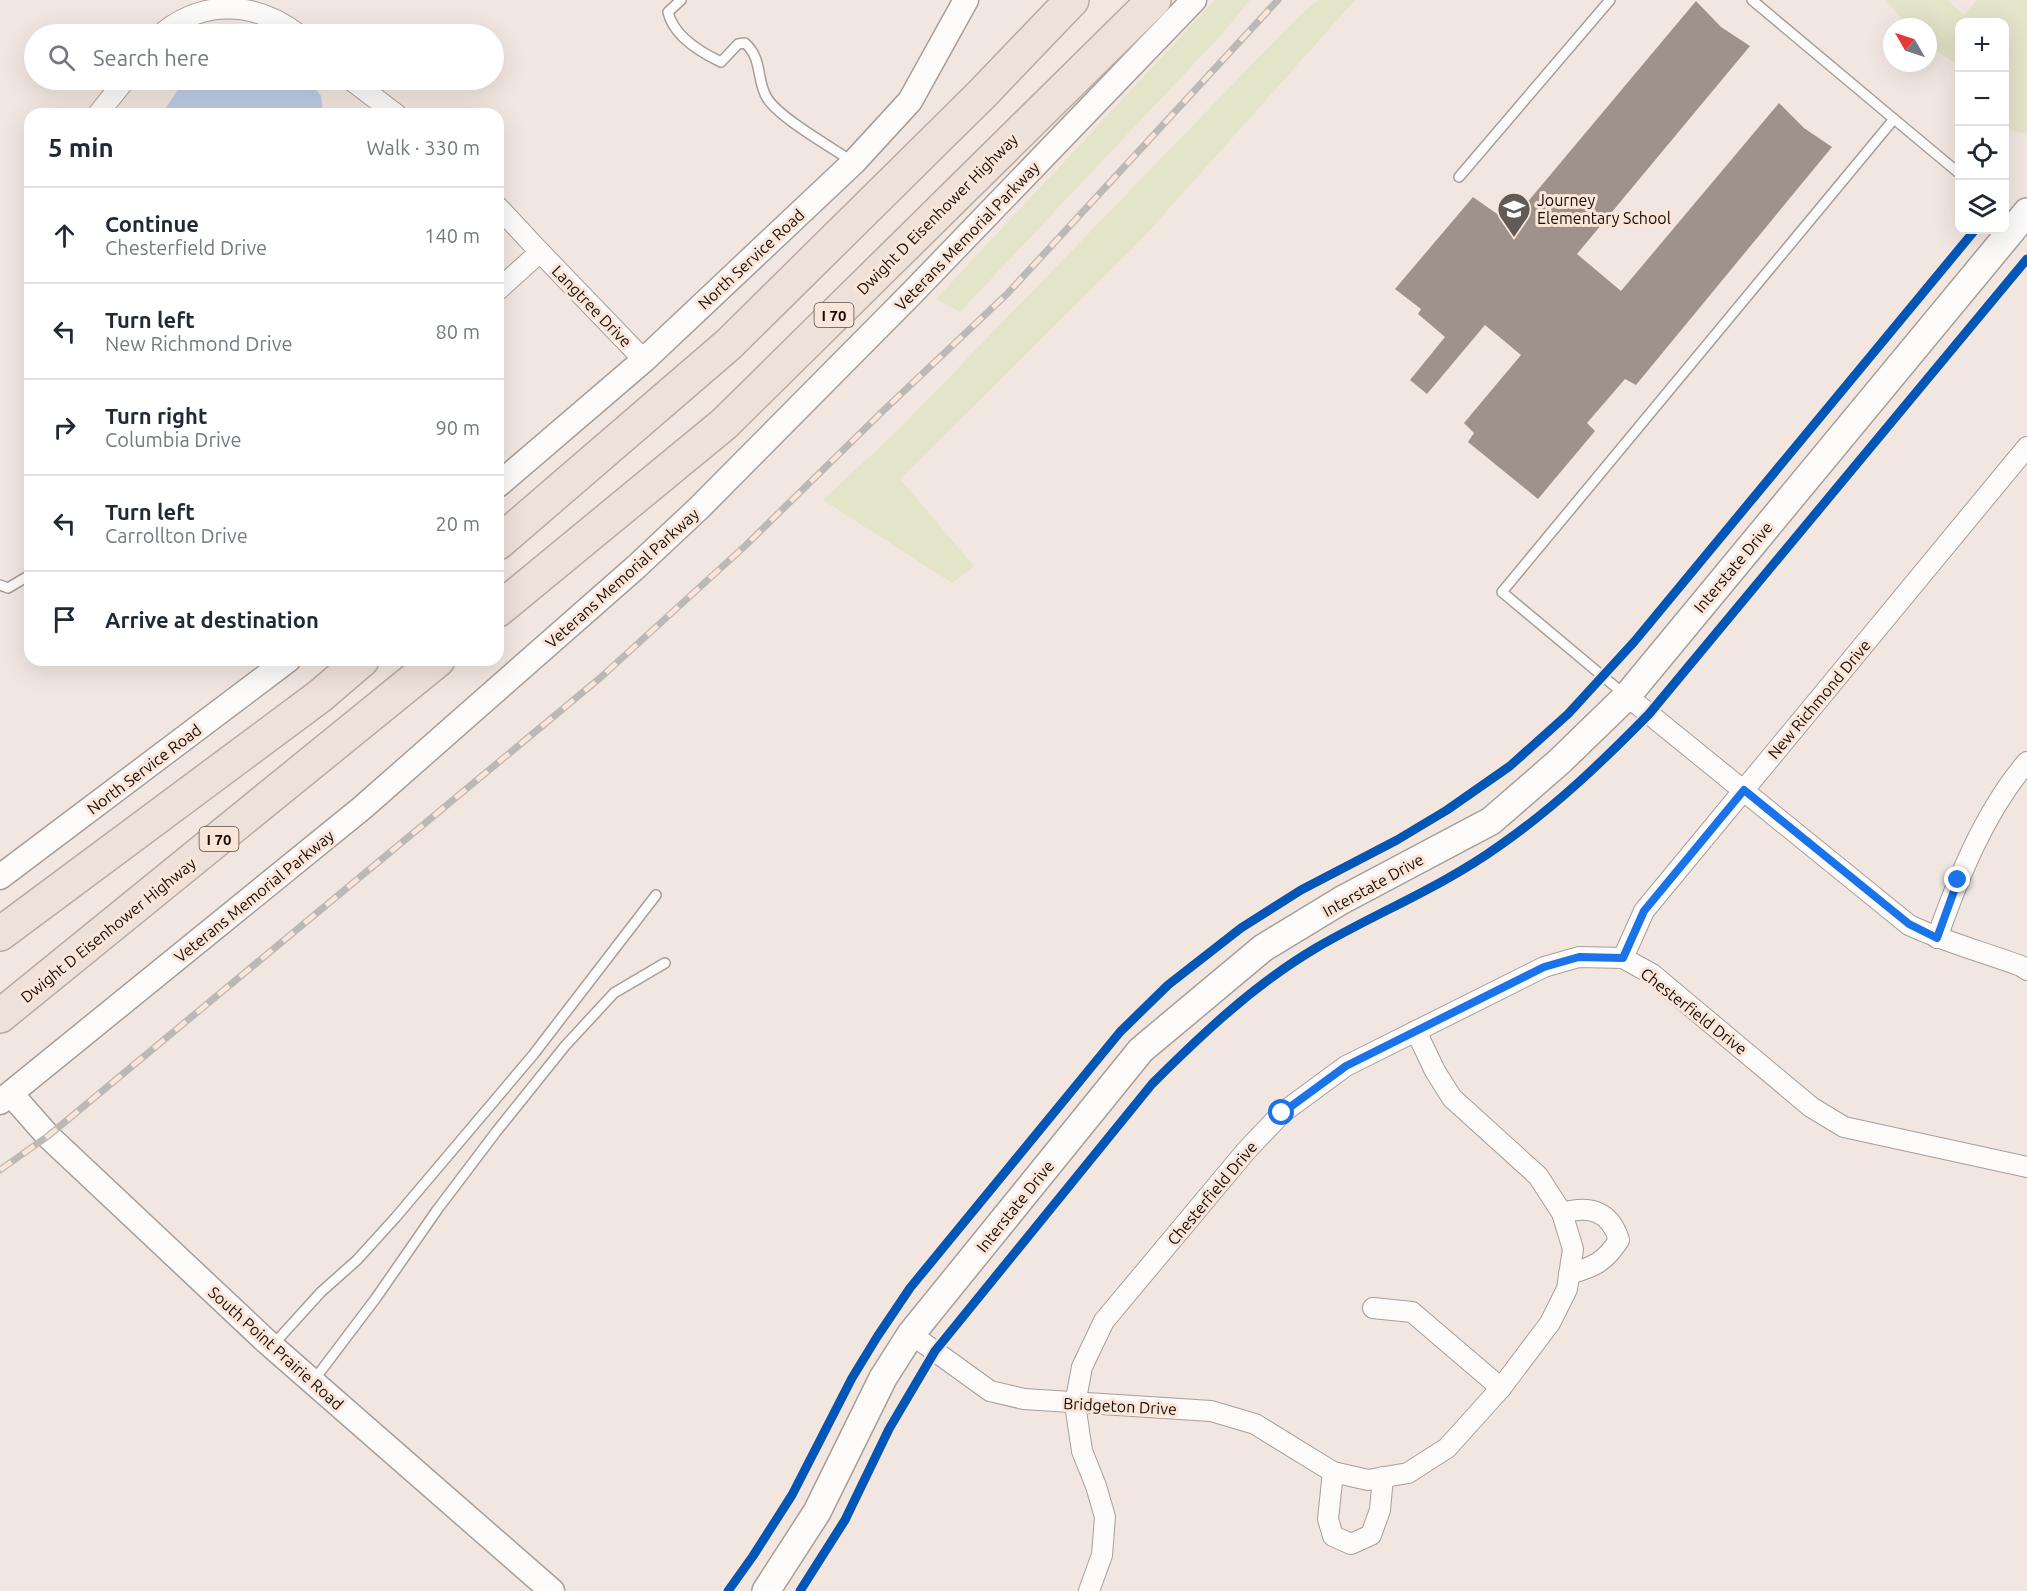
<!DOCTYPE html>
<html lang="en">
<head>
<meta charset="utf-8">
<style>
  body { margin:0; font-family:Ubuntu,sans-serif; background:#f2f2f3; color:#1f2937 }
  .controls { position:absolute; right:18px; top:18px; display:grid; overflow:hidden; border-radius:12px; box-shadow:0 6px 24px #0002 }
  .controls button { width:54px; height:54px; display:grid; place-items:center; padding:0; border:0; border-bottom:2px solid #e0e1e3; background:#fff; color:#1f2937; font:30px sans-serif }
  .compass { position:absolute; left:1883px; top:18px; width:54px; height:54px; border-radius:50%; background:#fff; box-shadow:0 6px 24px #0002; rotate:309deg }
  .stop { position:absolute; width:18px; height:18px; margin:-14px; border:4px solid #1a73e8; border-radius:50%; background:#fff }
  .stop.end { background:#1a73e8; border-color:#fff; box-shadow:0 2px 6px #0008 }
  .list { margin:0; padding:0; list-style:none }
  h2 { display:flex; justify-content:space-between; align-items:center; height:78px; margin:0; padding:0 24px; font-size:26px }
  h2 small { font-size:20px; font-weight:400; color:#747a83 }
  .list li { display:grid; grid-template-columns:39px 1fr auto; gap:18px; align-items:center; box-sizing:border-box; height:96px; padding:0 24px; border-top:2px solid #e0e1e3 }
  .list b { display:block; font-size:22px; white-space:nowrap }
  .list p { margin:0; font-size:20px; white-space:nowrap; color:#747a83 }
  .list em { font-size:20px; font-style:normal; color:#747a83 }
  .icon { flex:none; width:33px; height:33px; fill:none; stroke:currentColor; stroke-width:2; stroke-linecap:round; stroke-linejoin:round }
  .map { position:relative; flex:none; width:2027px; height:1591px; overflow:hidden }
  .search { position:absolute; background:#fff; box-shadow:0 6px 24px #0002; left:24px; top:24px; width:480px; height:66px; display:flex; align-items:center; gap:15px; box-sizing:border-box; padding:0 21px; border-radius:33px; color:#747a83; font-size:22px }
  .panel { position:absolute; background:#fff; box-shadow:0 6px 24px #0002; left:24px; top:108px; width:480px; height:558px; border-radius:18px }
  .map>svg:first-child { display:block }
  .green { fill:#e4e4c9 }
  .water { fill:#bdcce6 }
  .building { fill:#9e928a }
  .lines { fill:none; stroke-linecap:round; stroke-linejoin:round }
  .service-casing { stroke:#a79e98; stroke-width:12 }
  .minor-casing { stroke:#a79e98; stroke-width:22 }
  .tertiary-casing { stroke:#a79e98; stroke-width:27 }
  .secondary-casing { stroke:#a79e98; stroke-width:30 }
  .motorway-casing { stroke:#bbaaa1; stroke-width:36 }
  .service { stroke:#fdfbfa; stroke-width:9 }
  .minor { stroke:#fdfbfa; stroke-width:20 }
  .tertiary { stroke:#fdfbfa; stroke-width:24 }
  .secondary { stroke:#fdfbfa; stroke-width:27 }
  .motorway { stroke:#eee1da; stroke-width:33 }
  .rail-casing { stroke:#bcb8b6; stroke-width:7 }
  .rail { stroke:#fae5d8; stroke-width:4.5; stroke-dasharray:14; stroke-linecap:butt }
  .cycleway-casing { stroke:#fae5d8; stroke-width:13 }
  .cycleway { stroke:#0057b8; stroke-width:9 }
  .route { stroke:#1a73e8; stroke-width:8 }
  .labels { text-anchor:middle; dominant-baseline:central; stroke-width:6; stroke-linejoin:round; paint-order:stroke }
  .shield { fill:#fae5d8; stroke:#594e47; stroke-width:1.5 }
  .shield-label { font-size:15px; font-weight:bold; fill:#140e09 }
  .poi-label { font-size:16px; fill:#140e09; stroke:#fae5d8; text-anchor:start }
  .street-label { font-size:16px; fill:#140e09; stroke:#fae5d8 }
</style>
</head>
<body>
<div class="map">
<svg width="2027" height="1591" viewBox="0 0 2027 1591">
  <rect width="100%" height="100%" fill="#f2e7e0"/>
  <g class="green">
    <polygon points="1215,0 1250,0 1223,33 960,312 936,299"/>
    <polygon points="1318,0 1355,0 1142,239 900,479 974,566 952,583 823,500 899,429 1298,17"/>
    <polygon points="1886,0 1947,0 1964,15 1977,0 2027,0 2027,134 2005,129 2004,22 1960,22 1959,65 1928,47 1928,27 1908,27"/>
  </g>
  <polygon class="water" points="184,80 309,80 321,96 323,114 162,114"/>
  <polygon class="building" points="1696,1 1721,27 1750,46 1577,254 1621,291 1779,103 1804,128 1832,147 1636,385 1625,379 1587,423 1595,431 1538,499 1468,442 1474,433 1464,423 1521,355 1485,325 1427,394 1410,380 1445,337 1418,314 1421,309 1395,289 1473,197 1510,223"/>
  <g class="lines">
    <defs>
      <g id="service">
        <path d="M681,0L668,12C673,35 700,52 721,62L738,44L745,43C763,59 756,80 767,98C779,118 833,148 853,162"/>
        <polyline points="1752,0 1894,119"/>
        <polyline points="1459,177 1610,0"/>
        <polyline points="0,585 8,588 30,575"/>
        <polyline points="1624,694 1502,592 1894,119 1960,174"/>
        <polyline points="272,1346 321,1292 357,1260 396,1217 533,1055 656,895"/>
        <polyline points="314,1380 376,1298 437,1210 496,1132 565,1046 614,993 665,963"/>
      </g>
      <g id="minor">
        <path d="M161,34C202,0 253,0 298,34"/>
        <polyline points="351,80 396,114"/>
        <polyline points="98,114 125,80"/>
        <polyline points="498,207 540,252 498,290"/>
        <polyline points="540,252 644,360"/>
        <path d="M1627,696L1909,925C1945,942 1983,952 2021,966L2027,970"/>
        <path d="M1937,938C1958,878 1985,811 2027,762"/>
        <polyline points="1623,958 1644,911 2027,447"/>
        <path d="M1562,1213C1590,1205 1610,1211 1619,1240C1605,1262 1594,1267 1569,1274"/>
        <polyline points="1373,1308 1412,1312 1501,1388"/>
        <polyline points="911,1334 990,1391 1024,1399 1211,1411 1255,1424 1333,1472 1368,1480 1408,1473 1447,1448 1501,1388 1550,1323 1567,1289 1573,1249 1562,1213 1538,1176 1452,1098 1435,1071 1416,1031"/>
        <polyline points="1333,1472 1328,1519 1333,1536 1351,1544 1371,1535 1380,1510 1383,1477"/>
        <polyline points="1089,1591 1102,1555 1105,1517 1096,1486 1082,1451 1075,1404 1082,1367 1104,1321 1246,1151 1282,1113 1346,1066 1544,967 1579,957 1623,958 1652,974 1811,1107 1844,1127 2027,1167"/>
      </g>
      <g id="tertiary">
        <polyline points="498,485 644,360 854,162 910,101 966,0"/>
        <polyline points="0,877 288,660"/>
        <polyline points="11,1094 48,1136 266,1341 552,1591"/>
        <polyline points="0,1102 362,808 636,567 699,508 912,293 1194,0"/>
      </g>
      <polyline id="secondary" points="766,1591 817,1512 883,1378 911,1334 1141,1050 1263,948 1342,900 1491,821 1560,761 1627,696 2027,212"/>
      <g id="motorway">
        <polyline points="498,543 729,344 982,94 1072,0"/>
        <polyline points="498,610 724,424 1154,0"/>
        <polyline points="0,934 320,696 362,660"/>
        <polyline points="0,1016 438,660"/>
      </g>
    </defs>
    <use href="#service" class="service-casing"/>
    <use href="#minor" class="minor-casing"/>
    <use href="#tertiary" class="tertiary-casing"/>
    <use href="#secondary" class="secondary-casing"/>
    <use href="#motorway" class="motorway-casing"/>
    <use href="#service" class="service"/>
    <use href="#minor" class="minor"/>
    <use href="#tertiary" class="tertiary"/>
    <use href="#secondary" class="secondary"/>
    <use href="#motorway" class="motorway"/>
    <defs>
      <polyline id="rail" points="0,1170 48,1136 600,678 745,546 884,410 1007,294 1278,0"/>
    </defs>
    <use href="#rail" class="rail-casing"/>
    <use href="#rail" class="rail"/>
    <defs>
      <g id="cycleway">
        <polyline points="728,1591 753,1556 792,1495 852,1378 877,1337 910,1288 1120,1032 1168,985 1241,928 1301,890 1397,840 1447,810 1510,766 1568,714 1634,642 1975,230"/>
        <path d="M800,1591L845,1520L889,1429L935,1351L1152,1084C1202,1034 1255,984 1316,948C1376,913 1442,887 1499,846C1554,808 1602,762 1649,714L2027,259"/>
      </g>
    </defs>
    <use href="#cycleway" class="cycleway-casing"/>
    <use href="#cycleway" class="cycleway"/>
  </g>
  <g class="lines">
    <polyline class="route" points="1282,1113 1346,1066 1544,967 1579,957 1623,958 1644,911 1744,790 1909,924 1937,938 1958,880"/>
  </g>
  <defs>
    <symbol id="school-pin" viewBox="-11 -11 22 30"><path d="M0 17L-7.5 6A9.5 9.5 0 1 1 7.5 6Z" fill="#625a54" stroke="#fae5d8"/><path d="M0-5L7-2L0 1L-7-2ZM-4 1L0 2.5L4 1V4Q0 6-4 4Z" fill="#fff"/></symbol>
  </defs>
  <g fill-rule="evenodd">
    <use href="#school-pin" x="1495" y="190" width="38" height="52"/>
  </g>
  <g class="labels">
    <g class="shield">
      <rect x="814.5" y="303" width="39" height="24" rx="4.5"/>
      <rect x="199.5" y="827" width="39" height="24" rx="4.5"/>
    </g>
    <g class="shield-label">
      <text x="834" y="315">I 70</text>
      <text x="219" y="839">I 70</text>
    </g>
    <g class="poi-label">
      <text x="1537" y="200">Journey<tspan x="1537" dy="18">Elementary School</tspan></text>
    </g>
    <g class="street-label">
      <text transform="translate(937 214) rotate(-45)">Dwight D Eisenhower Highway</text>
      <text transform="translate(967 236) rotate(-46)">Veterans Memorial Parkway</text>
      <text transform="translate(751 259) rotate(-43)">North Service Road</text>
      <text transform="translate(592 306) rotate(46)">Langtree Drive</text>
      <text transform="translate(1733 567) rotate(-50)">Interstate Drive</text>
      <text transform="translate(622 578) rotate(-42)">Veterans Memorial Parkway</text>
      <text transform="translate(1819 699) rotate(-50)">New Richmond Drive</text>
      <text transform="translate(144 769) rotate(-37)">North Service Road</text>
      <text transform="translate(1373 885) rotate(-29)">Interstate Drive</text>
      <text transform="translate(254 896) rotate(-39)">Veterans Memorial Parkway</text>
      <text transform="translate(108 930) rotate(-39)">Dwight D Eisenhower Highway</text>
      <text transform="translate(1694 1011) rotate(38)">Chesterfield Drive</text>
      <text transform="translate(1212 1193) rotate(-50)">Chesterfield Drive</text>
      <text transform="translate(1015 1206) rotate(-51)">Interstate Drive</text>
      <text transform="translate(276 1348) rotate(42)">South Point Prairie Road</text>
      <text transform="translate(1120 1406) rotate(3)">Bridgeton Drive</text>
    </g>
  </g>
</svg>
<div class="controls">
<button>+</button>
<button>−</button>
<button><svg class="icon" aria-label="locate" viewBox="0 0 24 24"><circle cx="12" cy="12" r="6"/><path d="M12 2v4M12 18v4M2 12h4M18 12h4"/></svg></button>
<button><svg class="icon" aria-label="layers" viewBox="0 0 24 24"><path d="M12 4l9 5-9 5-9-5zM3 14l9 5 9-5"/></svg></button>
</div>
<svg class="compass" viewBox="-18 -18 36 36"><path d="M0-13l5 13h-10z" fill="#e53935"/><path d="M0 13l5-13h-10z" fill="#747a83"/></svg>
<div class="stop" style="left:1282px;top:1113px"></div>
<div class="stop end" style="left:1958px;top:880px"></div>
<div class="search"><svg class="icon" aria-label="search" viewBox="0 0 24 24"><circle cx="10" cy="10" r="6"/><path d="M15 15l6 6"/></svg>Search here</div>
<section class="panel">
<h2>5 min<small>Walk · 330 m</small></h2>
<ul class="list">
<li><svg class="icon" aria-label="ahead" viewBox="0 0 24 24"><path d="M12 20V5M6 11l6-6 6 6"/></svg><div><b>Continue</b><p>Chesterfield Drive</p></div><em>140 m</em></li>
<li><svg class="icon" aria-label="left" viewBox="0 0 24 24"><path d="M17 20v-9H6M10 6l-5 5 5 5"/></svg><div><b>Turn left</b><p>New Richmond Drive</p></div><em>80 m</em></li>
<li><svg class="icon" aria-label="right" viewBox="0 0 24 24"><path d="M7 20v-9h11M14 6l5 5-5 5"/></svg><div><b>Turn right</b><p>Columbia Drive</p></div><em>90 m</em></li>
<li><svg class="icon" aria-label="left" viewBox="0 0 24 24"><path d="M17 20v-9H6M10 6l-5 5 5 5"/></svg><div><b>Turn left</b><p>Carrollton Drive</p></div><em>20 m</em></li>
<li><svg class="icon" aria-label="arrive" viewBox="0 0 24 24"><path d="M6 21V4h12l-3 4 3 4H6"/></svg><div><b>Arrive at destination</b></div></li>
</ul>
</section>
</div>
</body>
</html>
